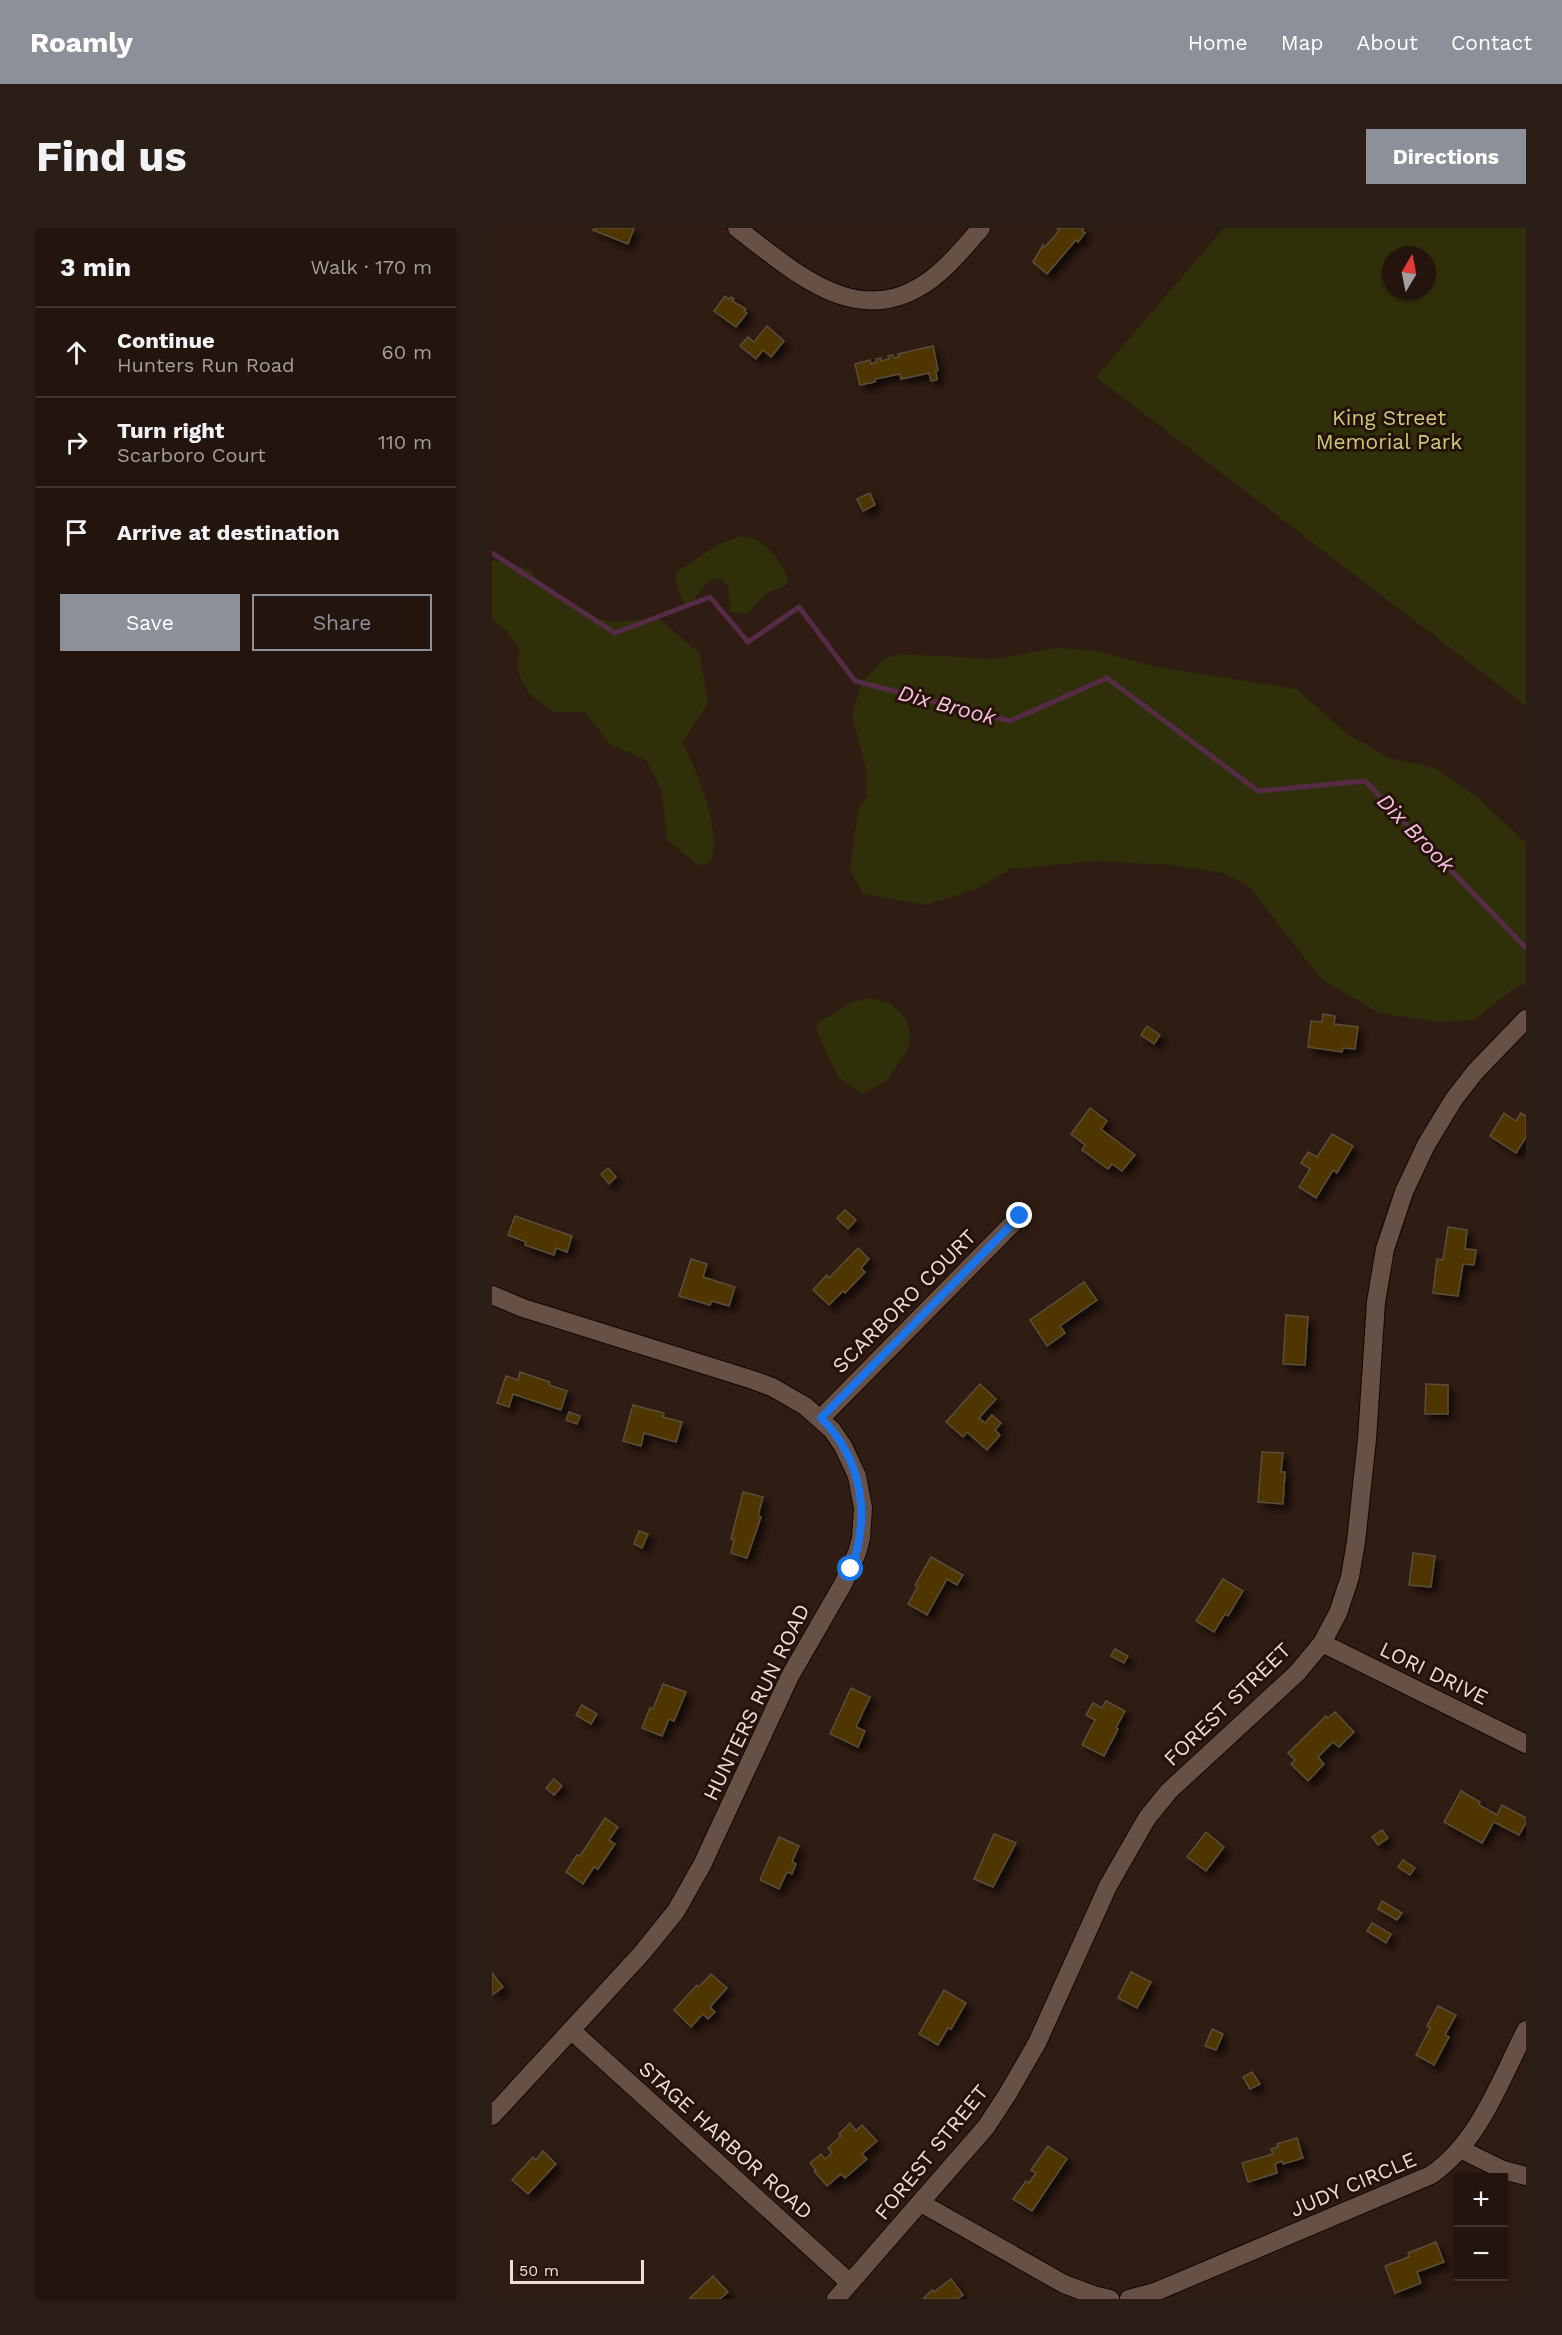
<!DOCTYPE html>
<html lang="en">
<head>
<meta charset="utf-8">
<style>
  body { margin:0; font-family:"Work Sans",sans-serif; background:#2b1e17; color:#f1f3f6 }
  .controls { position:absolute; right:18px; bottom:18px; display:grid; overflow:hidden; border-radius:0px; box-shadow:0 2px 4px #0004 }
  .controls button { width:54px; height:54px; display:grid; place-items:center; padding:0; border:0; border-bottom:2px solid #40342e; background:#23150e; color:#f1f3f6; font:30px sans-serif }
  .compass { position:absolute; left:890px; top:18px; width:54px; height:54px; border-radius:50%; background:#23150e; box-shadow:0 2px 4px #0004; rotate:10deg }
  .scale { position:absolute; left:18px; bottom:15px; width:134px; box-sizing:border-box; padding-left:6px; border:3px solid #ebded7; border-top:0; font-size:16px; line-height:21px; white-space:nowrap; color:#ebded7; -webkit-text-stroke:4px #25130a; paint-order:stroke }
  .stop { position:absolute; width:18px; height:18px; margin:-14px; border:4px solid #1a73e8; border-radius:50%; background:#fff }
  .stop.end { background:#1a73e8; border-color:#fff; box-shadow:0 2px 6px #0008 }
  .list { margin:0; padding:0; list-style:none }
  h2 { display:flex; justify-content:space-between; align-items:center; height:78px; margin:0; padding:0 24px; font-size:26px }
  h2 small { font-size:20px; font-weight:400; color:#a39f9e }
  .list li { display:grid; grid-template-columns:39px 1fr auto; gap:18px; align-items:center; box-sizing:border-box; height:90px; padding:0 24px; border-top:2px solid #40342e }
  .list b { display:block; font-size:22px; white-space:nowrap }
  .list p { margin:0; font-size:20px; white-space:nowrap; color:#a39f9e }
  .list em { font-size:20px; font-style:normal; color:#a39f9e }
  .actions { display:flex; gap:12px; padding:18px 24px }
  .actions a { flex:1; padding:14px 0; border:2px solid #8c9099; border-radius:0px; text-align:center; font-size:21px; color:#8c9099 }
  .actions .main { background:#8c9099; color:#fff }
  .icon { flex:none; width:33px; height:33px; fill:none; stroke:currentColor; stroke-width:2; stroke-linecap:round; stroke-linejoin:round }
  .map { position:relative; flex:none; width:1034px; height:2071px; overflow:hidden; border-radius:0px }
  header { display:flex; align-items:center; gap:36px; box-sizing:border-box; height:84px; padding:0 30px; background:#8c9099; color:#fff }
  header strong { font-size:28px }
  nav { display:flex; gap:33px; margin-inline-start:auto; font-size:21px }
  .intro { display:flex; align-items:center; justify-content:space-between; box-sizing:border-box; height:144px; padding:0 36px }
  h1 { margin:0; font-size:42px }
  .button { padding:15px 27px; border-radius:0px; background:#8c9099; color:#fff; font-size:21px; font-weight:700 }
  main { display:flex; gap:36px; padding:0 36px }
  aside { flex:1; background:#23150e; border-radius:0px; box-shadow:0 2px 4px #0004 }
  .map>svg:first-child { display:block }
  .green { fill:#2f2f0a; fill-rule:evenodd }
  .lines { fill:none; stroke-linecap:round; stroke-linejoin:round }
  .stream { stroke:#562b46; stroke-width:5 }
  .building { fill:#4f3500; stroke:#5b4e3b; stroke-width:1.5; filter:url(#shadow) }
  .minor-casing { stroke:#160601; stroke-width:20 }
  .minor { stroke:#675147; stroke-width:18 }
  .route { stroke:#1a73e8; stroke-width:8 }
  .labels { text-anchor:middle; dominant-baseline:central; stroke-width:6; stroke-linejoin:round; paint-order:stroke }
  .park-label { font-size:21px; fill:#c9cb7a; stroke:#25130a }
  .street-label { font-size:21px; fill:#ebded7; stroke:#25130a }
  .water-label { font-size:22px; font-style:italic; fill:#fbbfe1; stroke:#25130a }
</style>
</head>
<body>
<header>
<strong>Roamly</strong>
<nav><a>Home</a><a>Map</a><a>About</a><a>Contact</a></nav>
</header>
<div class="intro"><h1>Find us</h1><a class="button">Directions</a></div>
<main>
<aside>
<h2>3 min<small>Walk · 170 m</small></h2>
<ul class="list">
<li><svg class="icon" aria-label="ahead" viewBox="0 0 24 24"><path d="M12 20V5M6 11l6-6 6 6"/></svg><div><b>Continue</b><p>Hunters Run Road</p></div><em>60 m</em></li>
<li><svg class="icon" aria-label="right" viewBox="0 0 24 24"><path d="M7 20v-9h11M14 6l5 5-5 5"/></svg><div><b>Turn right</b><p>Scarboro Court</p></div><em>110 m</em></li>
<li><svg class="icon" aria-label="arrive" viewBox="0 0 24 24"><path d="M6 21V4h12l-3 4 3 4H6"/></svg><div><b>Arrive at destination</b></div></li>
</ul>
<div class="actions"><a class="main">Save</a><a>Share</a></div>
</aside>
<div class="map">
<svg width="1034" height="2071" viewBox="0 0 1034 2071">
  <defs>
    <filter id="shadow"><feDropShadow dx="5.5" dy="5.5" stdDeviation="3" flood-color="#0009"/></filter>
  </defs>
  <rect width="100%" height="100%" fill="#2f1c13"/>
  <g class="green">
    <path d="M732,0H1034V478L604,149ZM899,27H935V63H899Z"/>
    <path d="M249,308C253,309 259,309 263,311C277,317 296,341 296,356L275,366L255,385L238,384L236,358L228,350L217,353L196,379H193L183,352L185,344L226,317Z"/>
    <path d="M0,332L37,341L56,364L98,389L121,394L166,390L208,426L216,475L191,514C205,547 230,597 219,634L207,638L175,612L170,563L154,532L119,517L92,484H62L37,466L26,444L27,421L13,401L0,391Z"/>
    <polygon points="564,420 600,422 665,439 805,461 854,505 897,530 943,540 985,569 1034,615 1034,756 1023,760 982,792 948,794 887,785 829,751 756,657 730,645 679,637 602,633 518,641 485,661 434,677 371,666 358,642 366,581 375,569 374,541 360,487 370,453 393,430 410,426 502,431"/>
    <polygon points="377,770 398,775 415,792 419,809 415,824 394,853 370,866 346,849 325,804 325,795 360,774"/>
  </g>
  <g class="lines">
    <polyline class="stream" points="0,325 123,405 218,369 256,414 307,379 363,453 518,493 615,450 766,563 873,553 1034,720"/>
  </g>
  <g class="building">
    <polygon points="102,0 142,0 136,16 101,2"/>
    <polygon points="565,0 592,0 590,3 593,5 586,14 584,12 555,46 541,34 551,17 553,19 567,3"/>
    <polygon points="233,68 237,71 239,69 242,71 240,73 254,81 252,83 255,85 244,99 222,83"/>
    <polygon points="275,98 292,113 279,129 271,122 264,131 248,118 256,109 262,114"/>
    <polygon points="441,118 446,142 444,143 445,152 439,153 437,145 409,151 408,146 383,151 383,154 368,157 363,136 378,132 379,136 385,134 384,131 389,130 389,133 397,131 396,128 401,127 402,130 407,129 406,126"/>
    <polygon points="378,265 383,277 371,283 365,271"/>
    <polygon points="831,786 843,788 842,796 866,799 863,821 851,820 850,824 816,819 819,793 830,794"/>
    <polygon points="655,798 668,807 662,816 649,807"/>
    <polygon points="598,880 615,893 609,901 643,927 630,943 620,936 616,941 590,922 593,917 579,906"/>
    <polygon points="1012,885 1024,893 1029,885 1034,888 1034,909 1024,925 998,908"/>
    <polygon points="840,906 861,918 845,945 841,942 824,970 807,959 818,941 809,935 816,924 825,929"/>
    <polygon points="116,940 124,949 117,956 109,946"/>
    <polygon points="353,982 364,992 356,1001 345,990"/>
    <polygon points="23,988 80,1008 75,1024 64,1020 62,1027 33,1017 34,1014 16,1007"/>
    <polygon points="956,999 975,1002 973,1021 984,1022 982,1037 971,1036 966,1068 941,1065 945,1031 951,1032"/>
    <polygon points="366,1020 377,1031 369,1040 373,1044 353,1065 351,1063 337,1077 321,1062 335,1047 337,1050"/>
    <polygon points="199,1031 215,1036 211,1049 243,1059 237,1078 220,1073 218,1077 187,1068"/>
    <polygon points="592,1054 605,1072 568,1098 573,1105 555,1118 538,1092"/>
    <polygon points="794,1087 816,1089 813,1137 791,1136"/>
    <polygon points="28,1144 58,1154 57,1157 75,1163 69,1182 21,1166 17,1179 5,1175 14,1148 26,1152"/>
    <polygon points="488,1156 504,1171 487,1190 493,1195 500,1187 509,1195 503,1202 508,1207 495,1222 475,1204 471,1209 454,1194"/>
    <polygon points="934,1156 956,1157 956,1186 933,1186"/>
    <polygon points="141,1177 172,1185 171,1189 190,1194 184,1214 152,1205 149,1218 131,1213"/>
    <polygon points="77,1184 88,1188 85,1196 74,1192"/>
    <polygon points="770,1224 791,1225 789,1244 793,1244 791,1276 766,1274"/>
    <polygon points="251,1264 271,1269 266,1288 269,1289 255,1330 239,1325 242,1312 239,1311"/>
    <polygon points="147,1303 156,1306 150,1320 142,1316"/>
    <polygon points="921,1325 943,1328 939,1359 917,1357"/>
    <polygon points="439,1329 471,1347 465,1357 455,1351 435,1387 416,1376 426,1358 423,1357"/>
    <polygon points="731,1351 751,1363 736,1388 733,1386 722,1404 704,1393"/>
    <polygon points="623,1421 636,1428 632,1435 619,1428"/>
    <polygon points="171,1456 194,1464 182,1493 177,1491 170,1508 150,1500 158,1480 161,1481"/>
    <polygon points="359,1460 378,1469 364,1499 373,1503 366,1519 338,1506"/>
    <polygon points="614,1473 633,1483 624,1500 626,1501 612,1528 590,1517 603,1492 594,1487 601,1475 610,1480"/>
    <polygon points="90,1477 105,1486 99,1496 84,1487"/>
    <polygon points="843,1484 862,1504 847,1519 841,1514 826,1529 832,1536 816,1553 799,1536 803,1532 796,1525 834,1488 836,1490"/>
    <polygon points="62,1551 70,1558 62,1567 54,1560"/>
    <polygon points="969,1563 988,1574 987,1577 1005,1587 1010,1577 1034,1590 1034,1595 1027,1607 1002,1594 990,1615 952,1594"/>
    <polygon points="113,1590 126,1599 117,1612 123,1616 106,1641 102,1639 91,1656 74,1644 85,1627 88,1628"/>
    <polygon points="890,1602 896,1610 886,1617 880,1609"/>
    <polygon points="714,1604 732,1619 714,1643 695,1629"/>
    <polygon points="502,1606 524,1615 501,1659 482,1651"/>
    <polygon points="287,1609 307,1618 300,1634 304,1636 300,1646 295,1644 287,1661 268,1652"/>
    <polygon points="911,1632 923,1640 918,1647 906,1639"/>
    <polygon points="890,1673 910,1685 905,1692 886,1681"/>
    <polygon points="880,1695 899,1706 894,1715 875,1703"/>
    <polygon points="639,1744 659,1754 645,1780 626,1770"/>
    <polygon points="0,1745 11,1759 0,1767"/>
    <polygon points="219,1746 235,1760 218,1779 223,1784 216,1791 211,1786 199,1799 182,1782 205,1757 207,1759"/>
    <polygon points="452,1762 474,1775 459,1801 456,1800 446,1817 427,1806"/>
    <polygon points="946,1778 964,1787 953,1807 957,1809 942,1837 924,1827 938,1800 935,1798"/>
    <polygon points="720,1801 731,1806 724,1822 713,1818"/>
    <polygon points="760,1844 768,1856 758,1861 751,1849"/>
    <polygon points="358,1895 364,1903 370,1897 385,1913 370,1926 375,1931 353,1950 349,1946 335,1958 322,1943 324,1942 318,1935 329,1926 333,1931 340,1925 336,1920 349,1908 347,1906"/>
    <polygon points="805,1910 811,1930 791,1936 790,1933 783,1936 785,1945 756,1954 750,1935 781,1926 779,1921 786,1919 785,1916"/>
    <polygon points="556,1918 575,1931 540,1983 521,1971 534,1953 537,1955 544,1945 539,1942"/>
    <polygon points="51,1923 64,1936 36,1966 20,1952 41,1929 44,1932"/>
    <polygon points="944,2014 952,2034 925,2044 929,2055 903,2065 893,2038 917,2029 916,2025"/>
    <polygon points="221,2048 236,2064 228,2071 197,2071"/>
    <polygon points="459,2051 471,2067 465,2071 431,2071 440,2062 442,2064"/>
  </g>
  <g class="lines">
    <defs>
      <g id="minor">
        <path d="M245,0C306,47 373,110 448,44C463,31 476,15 489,0"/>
        <polyline points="0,1067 31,1080 261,1152 280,1159 313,1178 340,1202 351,1218 365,1248 371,1280 369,1310 365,1325 351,1356 298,1448 210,1637 184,1683 150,1725 0,1888"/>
        <polyline points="329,1190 528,988"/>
        <polyline points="830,1415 1034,1516"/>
        <polyline points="79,1802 358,2055"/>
        <polyline points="968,1921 1011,1942 1034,1948"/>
        <polyline points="429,1975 572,2056 601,2067 618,2071"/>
        <polyline points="344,2071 494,1899 515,1867 545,1815 616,1658 655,1590 677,1563 805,1445 830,1415 846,1385 858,1349 864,1314 875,1211 884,1074 893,1021 912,964 934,917 962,871 983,844 1034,791"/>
        <path d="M637,2071L663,2064L939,1947C987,1914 1008,1853 1034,1802"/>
      </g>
    </defs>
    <use href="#minor" class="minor-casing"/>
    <use href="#minor" class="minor"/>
  </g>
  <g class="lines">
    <path class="route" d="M359,1341C379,1287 370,1231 329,1190L528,988"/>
  </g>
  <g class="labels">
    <g class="park-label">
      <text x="897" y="189">King Street<tspan x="897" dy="24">Memorial Park</tspan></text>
    </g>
    <g class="street-label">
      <text transform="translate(412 1073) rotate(-45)">SCARBORO COURT</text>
      <text transform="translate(942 1445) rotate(26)">LORI DRIVE</text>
      <text transform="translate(264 1474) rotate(-64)">HUNTERS RUN ROAD</text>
      <text transform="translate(735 1476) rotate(-44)">FOREST STREET</text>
      <text transform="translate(234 1912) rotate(42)">STAGE HARBOR ROAD</text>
      <text transform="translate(439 1924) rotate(-51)">FOREST STREET</text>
      <text transform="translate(861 1956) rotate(-23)">JUDY CIRCLE</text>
    </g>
    <g class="water-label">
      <text transform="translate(455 477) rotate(15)">Dix Brook</text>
      <text transform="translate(924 605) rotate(46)">Dix Brook</text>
    </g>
  </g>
</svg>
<div class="controls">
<button>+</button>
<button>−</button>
</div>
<svg class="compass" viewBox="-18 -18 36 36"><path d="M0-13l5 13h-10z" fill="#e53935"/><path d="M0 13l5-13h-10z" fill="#a39f9e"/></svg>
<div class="scale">50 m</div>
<div class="stop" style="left:359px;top:1341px"></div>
<div class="stop end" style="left:528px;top:988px"></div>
</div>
</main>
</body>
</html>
